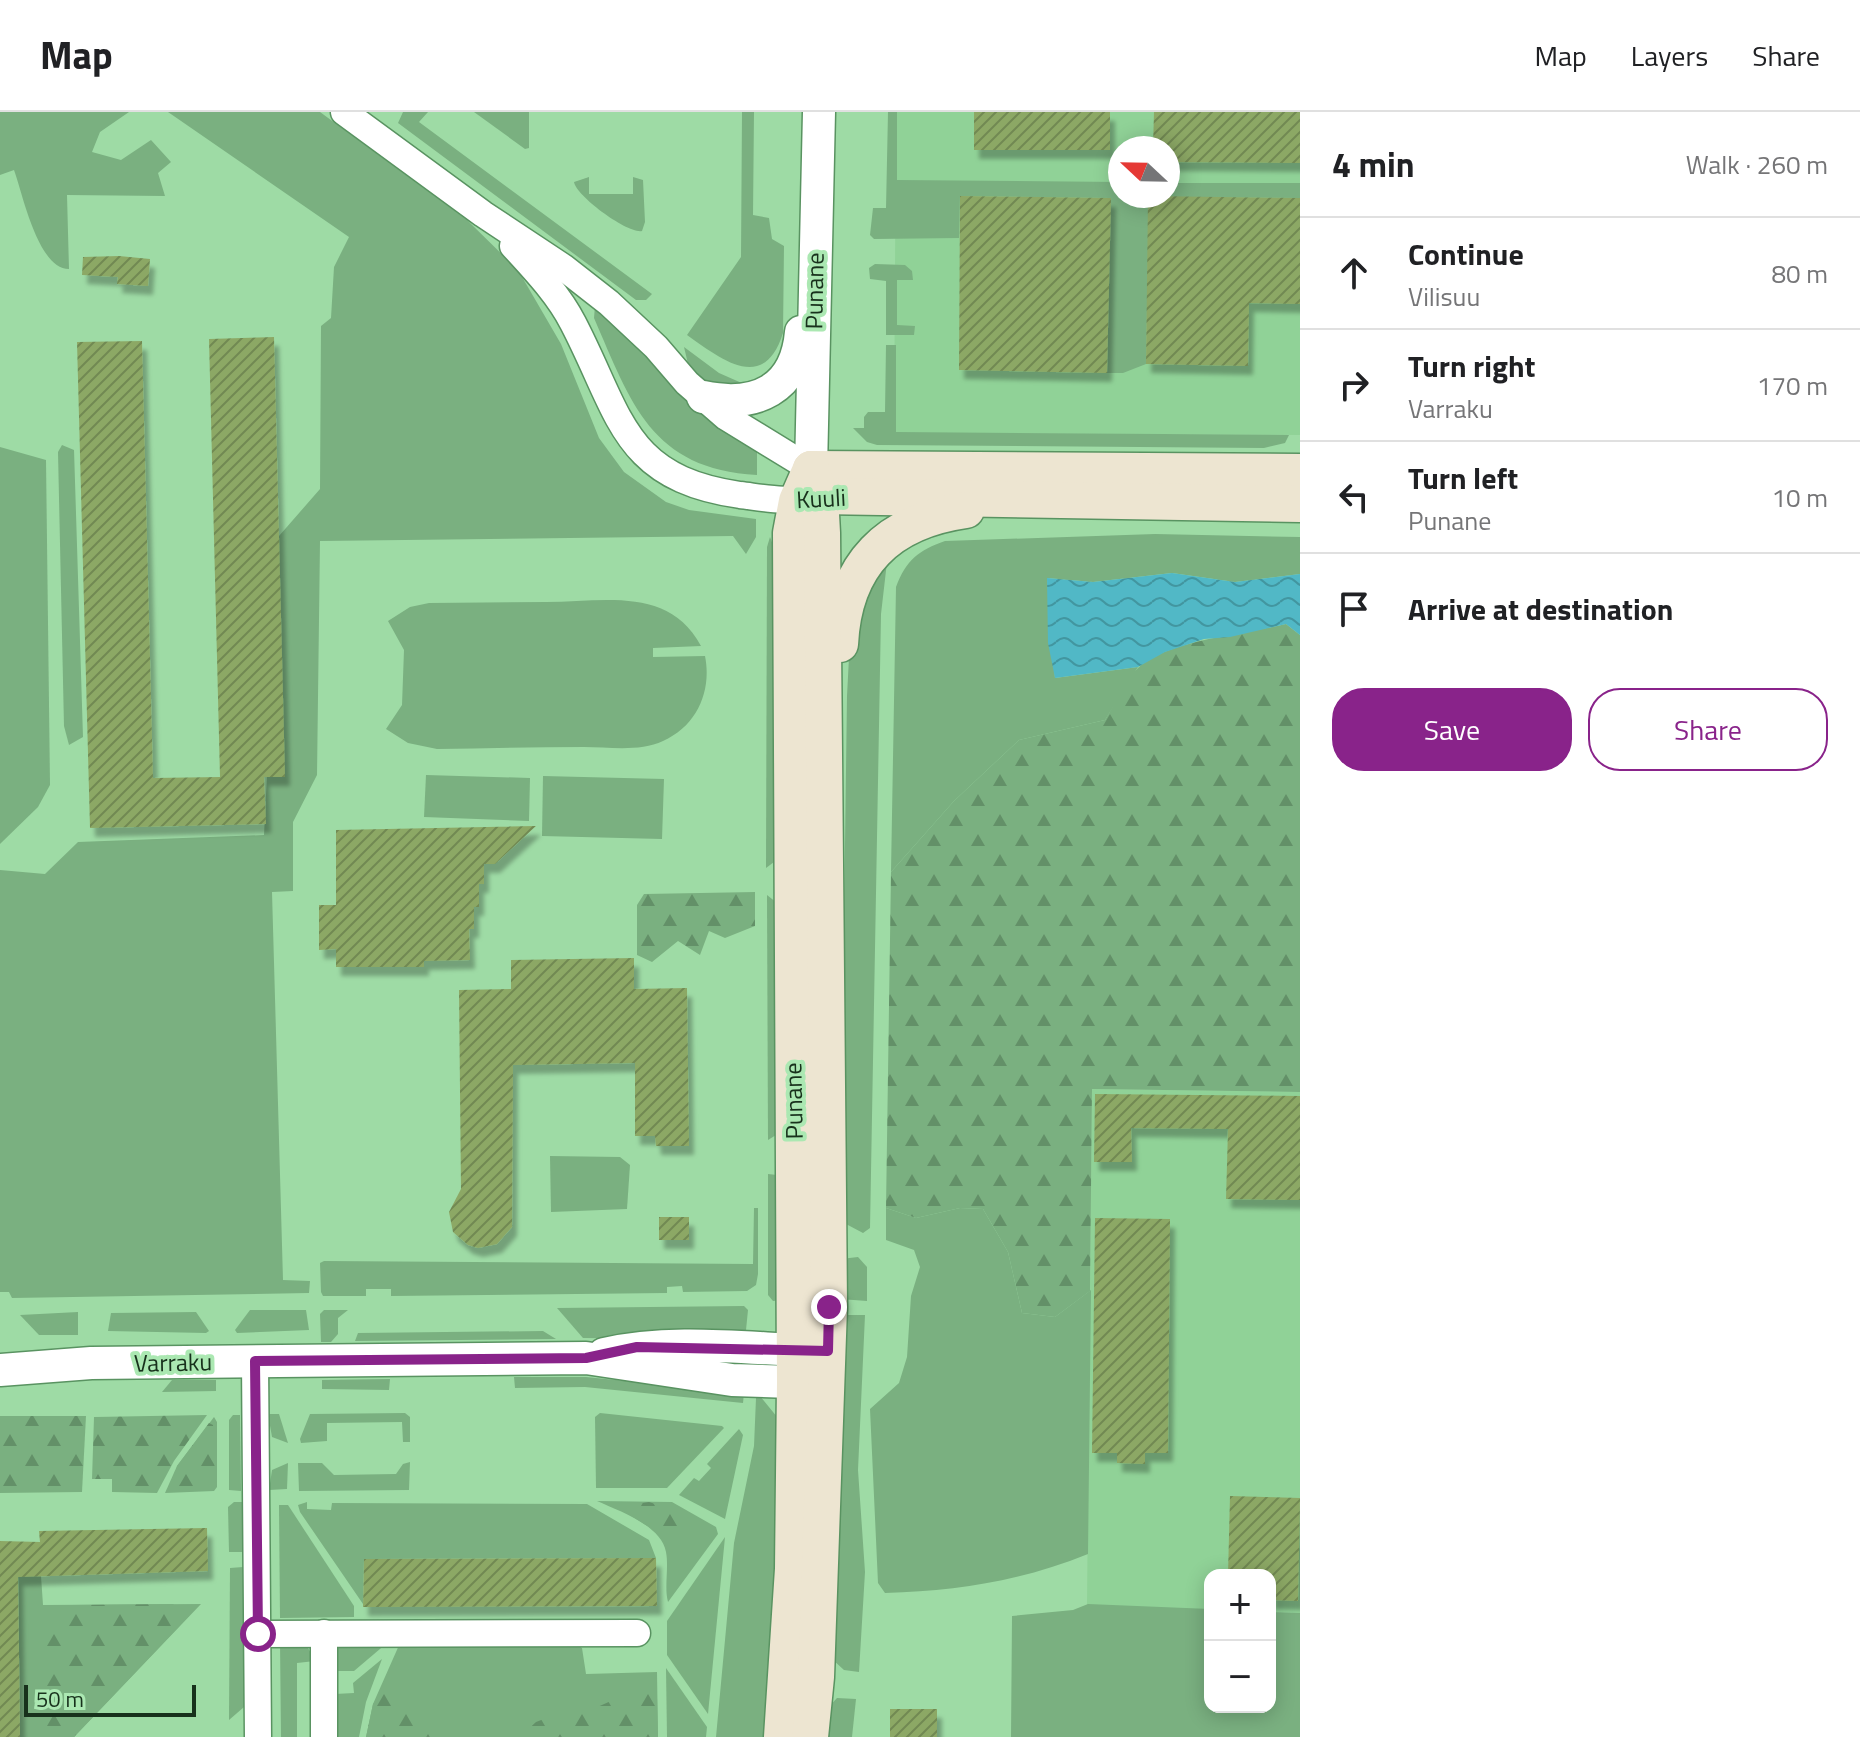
<!DOCTYPE html>
<html lang="en">
<head>
<meta charset="utf-8">
<style>
  body { margin:0; font-family:"Titillium Web",sans-serif; background:#f6f6f6; color:#202124 }
  .controls { position:absolute; right:24px; bottom:24px; display:grid; overflow:hidden; border-radius:16px; box-shadow:0 4px 20px #0003 }
  .controls button { width:72px; height:72px; display:grid; place-items:center; padding:0; border:0; border-bottom:2px solid #e0e0e0; background:#fff; color:#202124; font:40px sans-serif }
  .compass { position:absolute; left:1108px; top:24px; width:72px; height:72px; border-radius:50%; background:#fff; box-shadow:0 4px 20px #0003; rotate:292deg }
  .scale { position:absolute; left:24px; bottom:20px; width:172px; box-sizing:border-box; padding-left:8px; border:4px solid #18311c; border-top:0; font-size:22px; line-height:28px; white-space:nowrap; color:#18311c; -webkit-text-stroke:6px #abe8b2; paint-order:stroke }
  .stop { position:absolute; width:24px; height:24px; margin:-18px; border:6px solid #89238a; border-radius:50%; background:#fff }
  .stop.end { background:#89238a; border-color:#fff; box-shadow:0 2px 8px #0008 }
  .list { margin:0; padding:0; list-style:none }
  h2 { display:flex; justify-content:space-between; align-items:center; height:104px; margin:0; padding:0 32px; font-size:34px }
  h2 small { font-size:26px; font-weight:400; color:#757577 }
  .list li { display:grid; grid-template-columns:52px 1fr auto; gap:24px; align-items:center; box-sizing:border-box; height:112px; padding:0 32px; border-top:2px solid #e0e0e0 }
  .list b { display:block; font-size:30px; white-space:nowrap }
  .list p { margin:0; font-size:26px; white-space:nowrap; color:#757577 }
  .list em { font-size:26px; font-style:normal; color:#757577 }
  .actions { display:flex; gap:16px; padding:24px 32px }
  .actions a { flex:1; padding:18px 0; border:2px solid #89238a; border-radius:32px; text-align:center; font-size:28px; color:#89238a }
  .actions .main { background:#89238a; color:#fff }
  .icon { flex:none; width:44px; height:44px; fill:none; stroke:currentColor; stroke-width:2; stroke-linecap:round; stroke-linejoin:round }
  .map { position:relative; flex:none; width:1300px; height:1625px; overflow:hidden }
  header { display:flex; align-items:center; gap:48px; box-sizing:border-box; height:112px; padding:0 40px; background:#fff; border-bottom:2px solid #e0e0e0 }
  header strong { font-size:38px }
  nav { display:flex; gap:44px; margin-inline-start:auto; font-size:28px }
  main { display:flex }
  aside { flex:1; background:#fff }
  .map>svg:first-child { display:block }
  .built { fill:#90d297; fill-rule:evenodd }
  .grass { fill:#7ab080 }
  .forest { fill:url(#forest-firs) }
  .water { fill:url(#water-waves) }
  .building { fill:url(#building-hatch); filter:url(#shadow) }
  .lines { fill:none; stroke-linecap:round; stroke-linejoin:round }
  .minor-casing { stroke:#599361; stroke-width:29 }
  .tertiary-casing { stroke:#599361; stroke-width:35 }
  .secondary-casing { stroke:#599361; stroke-width:39 }
  .minor { stroke:#fff; stroke-width:26 }
  .tertiary { stroke:#fff; stroke-width:32 }
  .secondary { stroke:#ede5d1; stroke-width:36 }
  .route { stroke:#89238a; stroke-width:10 }
  .labels { text-anchor:middle; dominant-baseline:central; stroke-width:8; stroke-linejoin:round; paint-order:stroke }
  .street-label { font-size:24px; fill:#18311c; stroke:#abe8b2 }
</style>
</head>
<body>
<header>
<strong>Map</strong>
<nav><a>Map</a><a>Layers</a><a>Share</a></nav>
</header>
<main>
<div class="map">
<svg width="1300" height="1625" viewBox="0 0 1300 1625">
  <defs>
    <pattern id="forest-firs" width="22" height="20" patternUnits="userSpaceOnUse" patternTransform="scale(2)"><rect width="22" height="20" fill="#7ab080"/><path d="M5 1l3.5 6h-7zM16 11l3.5 6h-7z" fill="#639068"/></pattern>
    <pattern id="water-waves" width="16" height="10" patternUnits="userSpaceOnUse" patternTransform="scale(2)"><rect width="16" height="10" fill="#51b8c6"/><path d="M0 5q4-4 8 0t8 0" fill="none" stroke="#4296a0"/></pattern>
    <pattern id="building-hatch" width="6" height="6" patternUnits="userSpaceOnUse" patternTransform="scale(2)"><rect width="6" height="6" fill="#8ca865"/><path d="M-1 1l2-2M0 6l6-6M5 7l2-2" fill="none" stroke="#718952"/></pattern>
    <filter id="shadow"><feDropShadow dx="5" dy="9" stdDeviation="2" flood-color="#0004"/></filter>
  </defs>
  <rect width="100%" height="100%" fill="#9edba5"/>
  <g class="built">
    <path d="M896,0H1300V323L894,321ZM1120,36H1168V84H1120Z"/>
    <polygon points="1092,977 1300,980 1300,1501 1270,1500 1270,1463 1210,1463 1210,1498 1087,1493"/>
  </g>
  <g class="grass">
    <path d="M0,0H129L100,20L92,40L121,48L151,28L171,50L158,61L165,84L67,83L69,157C38,157 23,83 14,58L0,63Z"/>
    <polygon points="168,0 320,0 467,108 518,158 561,232 599,326 624,360 666,390 689,398 756,407 756,425 746,442 733,424 320,429 317,663 293,710 293,779 272,780 283,1168 310,1169 309,1181 12,1186 9,1180 0,1180 0,758 45,762 78,730 264,723 279,424 320,377 321,214 331,206 334,155 349,125"/>
    <polygon points="403,0 428,0 419,10 652,182 646,188 636,188 398,11"/>
    <polygon points="474,0 529,0 529,36 525,37"/>
    <path d="M742,0H754L753,103L769,106L772,127L784,134L783,221C764,282 721,247 687,223L741,145Z"/>
    <polygon points="888,0 897,0 897,68 1120,70 1120,84 1168,84 1168,71 1300,71 1300,86 1149,85 1146,252 1123,261 1107,261 1110,86 960,84 959,126 874,127 870,123 873,96 886,96"/>
    <path d="M589,65V82H633V65L643,68L645,110L642,119C628,122 576,84 574,70Z"/>
    <polygon points="875,152 905,153 912,159 913,168 897,168 897,213 915,214 914,223 886,223 886,169 870,167 869,156"/>
    <path d="M595,194L757,338V363C651,357 631,291 594,206Z"/>
    <polygon points="886,233 896,233 896,320 1289,323 1285,331 1264,336 877,333 867,330 853,316 864,316 864,305 868,300 885,300"/>
    <polygon points="684,235 719,261 744,272 709,275 689,256"/>
    <polygon points="62,333 74,338 83,625 69,633 64,614 58,340"/>
    <polygon points="0,335 46,348 50,673 38,695 0,732"/>
    <path d="M1155,422L1300,425V462L1235,470L1172,461L1093,470L1047,466L1055,566L1138,555L1105,608L1019,628L954,689L891,760L896,475C906,448 919,438 945,429Z"/>
    <polygon points="770,425 776,441 774,750 766,756 767,435"/>
    <polygon points="887,450 881,502 870,1116 863,1121 846,1112 840,1104 847,584 851,507"/>
    <path d="M546,490C604,490 669,474 701,534L653,536V545L705,544C712,579 697,614 663,629C640,640 609,635 584,635C535,635 486,636 437,637L408,631L386,617L402,593L404,538L388,509L410,495L429,491Z"/>
    <polygon points="426,663 530,666 529,709 424,705"/>
    <polygon points="543,664 664,667 662,727 542,724"/>
    <polygon points="767,783 777,791 776,1023 768,1028"/>
    <polygon points="550,1044 620,1045 630,1053 627,1097 551,1100"/>
    <polygon points="768,1062 777,1063 783,1188 773,1189 768,1183"/>
    <polygon points="754,1096 758,1096 758,1162 756,1173 747,1179 683,1180 682,1174 667,1175 667,1181 391,1184 391,1177 366,1177 366,1184 323,1184 321,1180 320,1151 324,1149 753,1152"/>
    <path d="M886,1096L916,1106L960,1096L983,1097L1008,1140L1022,1201L1055,1205L1091,1178L1088,1442C1021,1469 957,1479 885,1481L878,1471L870,1297L899,1271L907,1245L911,1184L920,1155L914,1138L886,1128Z"/>
    <polygon points="858,1145 867,1155 867,1189 840,1187 841,1147"/>
    <polygon points="744,1194 748,1198 745,1228 583,1226 557,1196"/>
    <polygon points="250,1198 306,1198 309,1218 237,1221 235,1218"/>
    <polygon points="324,1198 348,1198 338,1206 338,1222 331,1230 321,1230 320,1202"/>
    <polygon points="78,1200 78,1223 39,1223 20,1203"/>
    <polygon points="196,1200 209,1219 206,1221 108,1219 111,1201"/>
    <polygon points="840,1203 865,1203 858,1358 865,1460 859,1560 844,1558 832,1547"/>
    <polygon points="543,1219 556,1227 355,1229 358,1221"/>
    <polygon points="514,1265 586,1265 744,1281 743,1291 585,1275 515,1276"/>
    <polygon points="390,1267 389,1278 322,1277 322,1268"/>
    <polygon points="172,1268 216,1268 216,1279 162,1280"/>
    <polygon points="760,1284 782,1311 768,1625 716,1625 734,1431 754,1334 756,1286"/>
    <polygon points="405,1301 410,1305 410,1330 403,1330 402,1310 327,1311 327,1329 301,1331 300,1327 310,1302"/>
    <polygon points="600,1301 722,1314 724,1316 667,1376 596,1376 595,1305"/>
    <polygon points="268,1302 279,1302 288,1331 272,1325"/>
    <polygon points="233,1303 240,1303 241,1379 229,1378 229,1308"/>
    <polygon points="214,1305 217,1310 217,1375 214,1379 165,1381 177,1354"/>
    <polygon points="739,1317 743,1323 725,1407 679,1383 694,1366 699,1369 711,1356 707,1352"/>
    <polygon points="410,1350 409,1378 299,1379 298,1351 322,1351 334,1363 396,1362 403,1352"/>
    <polygon points="288,1351 287,1377 269,1378 272,1358"/>
    <path d="M597,1389L672,1390L716,1415L718,1422L668,1490C664,1475 669,1456 666,1440C661,1413 619,1399 597,1389Z"/>
    <polygon points="234,1390 242,1390 242,1440 229,1440 228,1395"/>
    <polygon points="307,1390 307,1397 331,1398 332,1391 587,1392 649,1428 656,1446 364,1447 363,1492 300,1400 298,1393"/>
    <polygon points="279,1393 288,1393 354,1494 354,1505 280,1506"/>
    <polygon points="725,1425 708,1602 667,1543 667,1509"/>
    <polygon points="18,1451 41,1464 43,1493 201,1492 74,1625 20,1625"/>
    <polygon points="243,1455 244,1595 229,1608 230,1456"/>
    <polygon points="1088,1492 1210,1497 1210,1595 1270,1595 1270,1500 1300,1501 1300,1625 1011,1625 1012,1504 1073,1498"/>
    <polygon points="280,1529 307,1534 315,1549 297,1551 297,1625 281,1625"/>
    <polygon points="572,1530 582,1536 586,1562 657,1560 658,1625 366,1625 373,1592 400,1531"/>
    <polygon points="387,1531 354,1559 335,1559 338,1535"/>
    <polygon points="382,1547 366,1590 359,1625 334,1625 335,1582 354,1581 353,1571"/>
    <polygon points="666,1556 707,1615 706,1625 667,1625"/>
    <polygon points="837,1586 856,1587 852,1625 825,1625 827,1597"/>
  </g>
  <g class="forest">
    <path d="M1286,512L1300,523V980L1092,977L1090,1179L1055,1205L1022,1201L1008,1140L983,1097L960,1096L916,1106L886,1096L891,760L954,689L1019,628L1105,608C1115,592 1124,569 1138,556C1164,529 1248,521 1286,512Z"/>
    <polygon points="755,780 755,814 725,826 709,819 700,843 678,829 652,850 637,843 637,793 644,782"/>
    <polygon points="207,1303 174,1349 157,1381 112,1380 112,1367 92,1367 94,1305"/>
    <polygon points="0,1304 86,1304 82,1380 0,1381"/>
    <polygon points="209,1311 213,1313 215,1361 207,1374 174,1375 177,1354"/>
    <polygon points="649,1390 689,1403 695,1414 673,1430 625,1400 623,1394"/>
    <polygon points="173,1492 189,1504 74,1625 39,1625 33,1597 47,1565 35,1521 71,1493"/>
    <polygon points="640,1576 657,1586 658,1625 520,1625 536,1610 562,1600 575,1605"/>
    <polygon points="383,1580 409,1584 418,1600 438,1599 443,1625 366,1625 373,1592"/>
  </g>
  <polygon class="water" points="1172,461 1235,470 1300,462 1300,523 1286,512 1230,525 1204,527 1165,540 1138,555 1055,566 1048,531 1047,466 1093,470"/>
  <g class="building">
    <rect x="974" y="0" width="136" height="38"/>
    <polygon points="1154,0 1300,0 1300,51 1168,50 1168,36 1153,36"/>
    <polygon points="960,84 1111,86 1107,261 959,258"/>
    <polygon points="1148,84 1300,86 1300,192 1249,191 1248,254 1146,252"/>
    <polygon points="119,144 150,147 148,174 117,172 118,165 82,163 83,145"/>
    <polygon points="274,225 285,665 264,665 266,712 90,716 77,230 142,229 153,666 220,665 209,227"/>
    <polygon points="536,714 495,752 484,752 484,772 479,772 479,795 474,795 474,817 469,817 470,848 424,849 424,855 336,855 336,837 319,838 319,793 336,793 336,718"/>
    <polygon points="634,846 634,877 687,876 689,1034 656,1034 655,1024 635,1024 635,951 513,953 512,1115 497,1132 478,1136 468,1133 453,1120 449,1100 461,1077 459,878 511,877 511,848"/>
    <polygon points="1095,982 1300,984 1300,1088 1226,1087 1228,1017 1131,1016 1132,1050 1094,1050"/>
    <rect x="659" y="1105" width="30" height="23"/>
    <polygon points="1095,1106 1170,1107 1168,1341 1145,1341 1145,1352 1117,1351 1117,1341 1092,1341"/>
    <polygon points="1230,1384 1300,1386 1298,1489 1270,1488 1270,1463 1228,1463"/>
    <polygon points="207,1416 208,1459 18,1465 20,1625 0,1625 0,1429 40,1430 39,1419"/>
    <polygon points="656,1446 657,1494 363,1495 364,1447"/>
    <rect x="890" y="1597" width="47" height="28"/>
  </g>
  <g class="lines">
    <defs>
      <g id="minor">
        <polyline points="344,0 483,102 563,155 609,191 656,235 687,271 726,305 811,357"/>
        <path d="M513,134C535,158 558,182 573,211C621,303 622,366 740,383C765,386 789,391 813,385"/>
        <polyline points="255,1249 258,1625"/>
        <polyline points="324,1521 324,1625"/>
        <polyline points="258,1522 637,1521"/>
      </g>
      <g id="tertiary">
        <path d="M703,285C756,296 796,278 801,220"/>
        <polyline points="811,357 819,0"/>
        <path d="M604,1242C674,1226 749,1237 821,1239"/>
        <polyline points="0,1258 91,1251 586,1246 732,1268 819,1271"/>
      </g>
      <g id="secondary">
        <polyline points="811,357 1300,360"/>
        <polyline points="820,384 1300,392"/>
        <path d="M840,532C844,452 888,409 966,398"/>
        <polyline points="782,1625 793,1457 795,1270 791,421 797,389 811,357"/>
        <polyline points="810,1625 816,1565 829,1195 822,421 820,384 811,357"/>
      </g>
    </defs>
    <use href="#minor" class="minor-casing"/>
    <use href="#tertiary" class="tertiary-casing"/>
    <use href="#secondary" class="secondary-casing"/>
    <use href="#minor" class="minor"/>
    <use href="#tertiary" class="tertiary"/>
    <use href="#secondary" class="secondary"/>
  </g>
  <g class="lines">
    <polyline class="route" points="258,1522 255,1249 586,1246 637,1235 828,1239 829,1195"/>
  </g>
  <g class="labels">
    <g class="street-label">
      <text transform="translate(814 179) rotate(-89)">Punane</text>
      <text transform="translate(821 386) rotate(-3)">Kuuli</text>
      <text transform="translate(793 989) rotate(-91)">Punane</text>
      <text transform="translate(173 1250) rotate(-1)">Varraku</text>
    </g>
  </g>
</svg>
<div class="controls">
<button>+</button>
<button>−</button>
</div>
<svg class="compass" viewBox="-18 -18 36 36"><path d="M0-13l5 13h-10z" fill="#e53935"/><path d="M0 13l5-13h-10z" fill="#757577"/></svg>
<div class="scale">50 m</div>
<div class="stop" style="left:258px;top:1522px"></div>
<div class="stop end" style="left:829px;top:1195px"></div>
</div>
<aside>
<h2>4 min<small>Walk · 260 m</small></h2>
<ul class="list">
<li><svg class="icon" aria-label="ahead" viewBox="0 0 24 24"><path d="M12 20V5M6 11l6-6 6 6"/></svg><div><b>Continue</b><p>Vilisuu</p></div><em>80 m</em></li>
<li><svg class="icon" aria-label="right" viewBox="0 0 24 24"><path d="M7 20v-9h11M14 6l5 5-5 5"/></svg><div><b>Turn right</b><p>Varraku</p></div><em>170 m</em></li>
<li><svg class="icon" aria-label="left" viewBox="0 0 24 24"><path d="M17 20v-9H6M10 6l-5 5 5 5"/></svg><div><b>Turn left</b><p>Punane</p></div><em>10 m</em></li>
<li><svg class="icon" aria-label="arrive" viewBox="0 0 24 24"><path d="M6 21V4h12l-3 4 3 4H6"/></svg><div><b>Arrive at destination</b></div></li>
</ul>
<div class="actions"><a class="main">Save</a><a>Share</a></div>
</aside>
</main>
</body>
</html>
